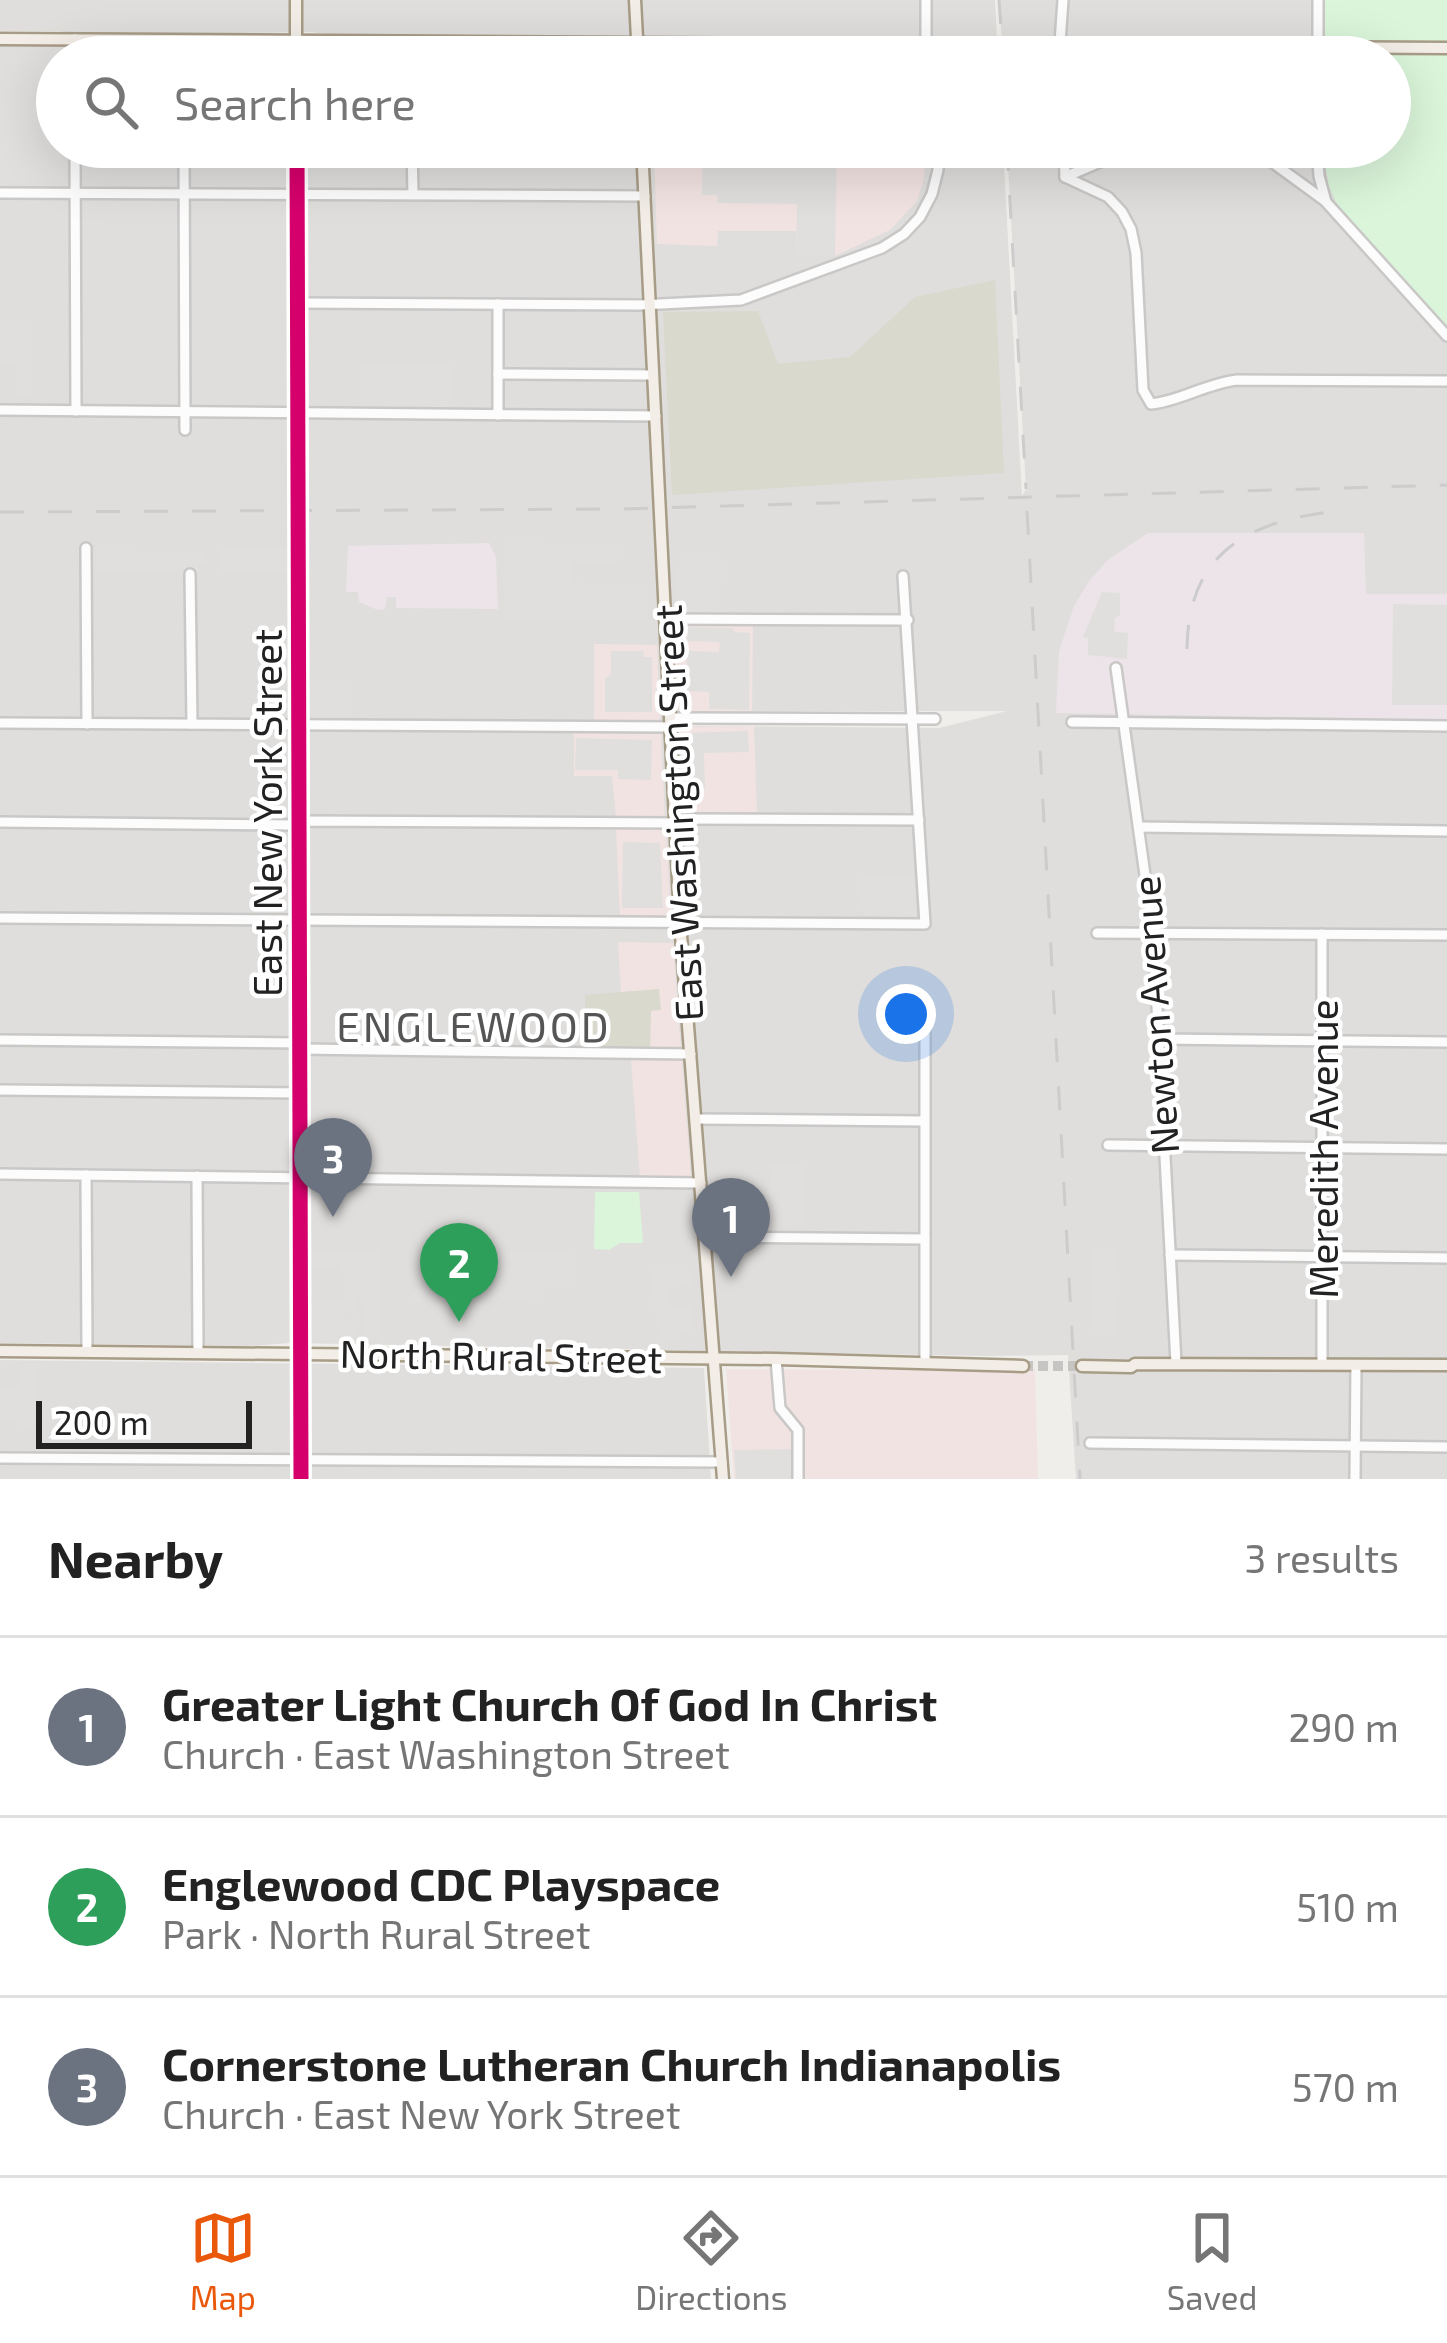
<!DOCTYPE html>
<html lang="en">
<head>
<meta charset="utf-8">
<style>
  body { margin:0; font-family:"Exo 2",sans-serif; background:#f6f6f6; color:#222 }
  .scale { position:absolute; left:36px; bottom:30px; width:216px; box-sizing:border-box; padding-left:12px; border:6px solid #222; border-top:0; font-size:33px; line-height:42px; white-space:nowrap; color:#222; -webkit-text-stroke:9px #fff; paint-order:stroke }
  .you { position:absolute; left:906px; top:1014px; width:42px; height:42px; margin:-30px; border:9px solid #fff; border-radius:50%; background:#1a73e8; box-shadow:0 0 0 18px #1a73e833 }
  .badge { display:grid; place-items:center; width:78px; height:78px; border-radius:50%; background:#ea580c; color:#fff; font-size:39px; font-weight:700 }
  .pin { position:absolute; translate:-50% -99px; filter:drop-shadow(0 3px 6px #0008) }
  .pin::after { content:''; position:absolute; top:63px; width:42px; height:36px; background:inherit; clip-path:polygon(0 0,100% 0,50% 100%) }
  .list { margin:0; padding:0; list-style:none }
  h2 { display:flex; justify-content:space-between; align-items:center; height:156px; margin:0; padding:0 48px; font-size:51px }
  h2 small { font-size:39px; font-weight:400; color:#767676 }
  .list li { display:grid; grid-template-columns:78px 1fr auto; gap:36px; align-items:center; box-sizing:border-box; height:180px; padding:0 48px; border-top:3px solid #e0e0e0 }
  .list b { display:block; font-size:45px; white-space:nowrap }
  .list p { margin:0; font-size:39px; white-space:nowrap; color:#767676 }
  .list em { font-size:39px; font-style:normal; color:#767676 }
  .icon { flex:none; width:66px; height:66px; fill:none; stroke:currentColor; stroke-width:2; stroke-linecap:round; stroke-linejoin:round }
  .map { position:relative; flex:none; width:1447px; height:1479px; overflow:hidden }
  .search { position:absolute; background:#fff; box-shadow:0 12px 48px #0002; left:36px; right:36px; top:36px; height:132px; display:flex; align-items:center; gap:30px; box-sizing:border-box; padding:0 42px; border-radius:66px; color:#767676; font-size:45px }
  .sheet { height:696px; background:#fff }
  nav { display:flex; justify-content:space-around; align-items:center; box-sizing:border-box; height:168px; border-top:3px solid #e0e0e0; background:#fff; font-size:33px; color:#767676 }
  nav a { display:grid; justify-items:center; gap:6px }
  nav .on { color:#ea580c }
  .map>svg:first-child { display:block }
  .residential { fill:#dfdedc }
  .commercial { fill:#f1e3e1 }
  .industrial { fill:#ede4e9 }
  .construction { fill:#d9d9cd }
  .park { fill:#daf5da }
  .parking { fill:#e0dfde }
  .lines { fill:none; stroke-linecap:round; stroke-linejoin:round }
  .major-tunnel { stroke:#c7c5c3; stroke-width:10; stroke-dasharray:10 5; stroke-linecap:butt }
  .minor-casing { stroke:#c9c8c7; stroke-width:14 }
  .major-casing { stroke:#a79c86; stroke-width:15 }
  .minor { stroke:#fdfcfc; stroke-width:9 }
  .major { stroke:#f3ede7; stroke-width:10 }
  .rail { stroke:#ccc; stroke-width:3; stroke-dasharray:24 24; stroke-linecap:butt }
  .cycleway-casing { stroke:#fff; stroke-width:22 }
  .cycleway { stroke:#d6006c; stroke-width:15 }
  .labels { text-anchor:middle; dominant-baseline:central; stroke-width:9; stroke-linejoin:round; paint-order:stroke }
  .street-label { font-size:39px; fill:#222; stroke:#fff }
  .neighbourhood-label { font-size:42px; letter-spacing:3px; fill:#555; stroke:#fff }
</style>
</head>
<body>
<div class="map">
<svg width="1447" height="1479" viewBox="0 0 1447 1479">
  <rect width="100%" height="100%" fill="#f0eeeb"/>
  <g class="residential">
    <polygon points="0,0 995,0 997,40 638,36 638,53 844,55 896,51 998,51 998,57 57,57 57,147 1003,147 1022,496 1026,489 1007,147 1390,147 1390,57 1003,57 999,0 1447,0 1447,1479 1076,1479 1068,1355 986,1356 290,1343 249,1346 0,1343 0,728 661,734 690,726 939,728 1007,711 679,711 670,715 671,727 0,724 0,41 351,37 311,32 79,35 60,31 0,31"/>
    <polygon points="0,1360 704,1368 711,1479 0,1479"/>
  </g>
  <g class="commercial">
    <polygon points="654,147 926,147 924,178 917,201 890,230 835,256 796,256 796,231 718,231 717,246 657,244"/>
    <polygon points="679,624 753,624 752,712 679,711 674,631"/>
    <polygon points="594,644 657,645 660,719 653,722 594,721"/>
    <polygon points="754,726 757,813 684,812 679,727"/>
    <polygon points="574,733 661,734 665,818 616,818 612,776 574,776"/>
    <polygon points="616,828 666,829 671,917 620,918"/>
    <polygon points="618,942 673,943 681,1050 650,1050 651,1011 659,990 621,992"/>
    <polygon points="631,1060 682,1060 691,1177 640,1178"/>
    <polygon points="987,1368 1035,1369 1038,1479 734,1479 726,1369 925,1370"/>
  </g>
  <g class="industrial">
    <polygon points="1148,533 1364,533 1366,594 1447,594 1447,720 1056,713 1059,651 1074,606 1089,581 1109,559"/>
    <polygon points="489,543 496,557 498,609 396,608 396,597 387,597 385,609 378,610 359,602 358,592 346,592 348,546"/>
  </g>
  <g class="construction">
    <polygon points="995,280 1004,473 672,495 663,312 758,311 778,364 850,357 915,297"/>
    <polygon points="659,989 661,1010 651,1011 650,1047 585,1047 585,995"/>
  </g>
  <g class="park">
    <polygon points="1322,0 1447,0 1447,328 1338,208 1329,186 1322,147 1390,147 1390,57 1322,57"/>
    <polygon points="595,1192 639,1192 643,1243 620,1243 609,1250 594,1249"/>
  </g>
  <g class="parking">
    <polygon points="0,103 57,103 57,147 64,147 65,181 0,181"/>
    <polygon points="703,147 837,147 835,256 796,256 797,204 718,203 717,195 702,195"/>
    <polygon points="0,327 32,327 32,395 16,395 16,364 0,364"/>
    <polygon points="360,363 450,364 450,407 360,406"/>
    <polygon points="504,543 617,544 617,562 571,562 571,583 647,585 647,619 504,618"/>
    <polygon points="222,548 288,549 288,574 222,573"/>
    <polygon points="97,551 206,552 206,565 198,565 197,572 97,571"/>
    <polygon points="680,559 721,559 720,612 675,612 676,570 680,569"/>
    <polygon points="1102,592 1120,593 1120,615 1115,618 1114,632 1128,633 1127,659 1088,655 1088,638 1083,637"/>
    <polygon points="1393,604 1447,605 1447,705 1392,705"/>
    <polygon points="688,627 732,628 735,632 750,633 749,710 709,709 709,692 686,691 687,651 719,652 720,642 687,641"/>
    <polygon points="611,651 643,651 644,657 652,657 652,712 605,712 605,679 611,674"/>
    <rect x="309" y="681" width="42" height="37"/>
    <polygon points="748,731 749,752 704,753 705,789 685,789 683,733"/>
    <polygon points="576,738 652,740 651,780 618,779 618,770 575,770"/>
    <polygon points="623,842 660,843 663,908 622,908"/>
    <polygon points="863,875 914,876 916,918 862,915"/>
    <polygon points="770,1165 806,1165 805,1225 770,1225"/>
    <polygon points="1117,1249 1120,1298 1116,1299 1117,1334 1094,1336 1092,1250"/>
    <polygon points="312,1250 379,1250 379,1340 363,1340 363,1298 355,1297 355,1316 345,1302 333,1310 345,1328 357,1320 357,1343 318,1343 318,1336 312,1333 311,1302 314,1299 344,1299 344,1273 340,1272 339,1266 312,1266"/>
    <polygon points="470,1252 470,1301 414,1302 413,1289 432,1288 432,1253"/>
    <polygon points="488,1253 575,1254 574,1286 544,1287 543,1297 488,1300"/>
    <polygon points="650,1271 691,1271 691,1286 676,1285 675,1288 667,1288 667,1306 691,1306 692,1332 680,1332 679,1341 660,1341"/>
    <polygon points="21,1363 38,1364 38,1430 22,1430 22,1418 0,1418 0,1388 21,1388"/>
    <polygon points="791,1449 791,1479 736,1479 734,1450"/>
  </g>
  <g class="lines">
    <polyline class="major-tunnel" points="1023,1366 1082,1366"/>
    <defs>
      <g id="minor">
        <polyline points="926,0 926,45"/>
        <polyline points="1318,0 1318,57"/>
        <polyline points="75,39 75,57"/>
        <polyline points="1059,57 1063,0"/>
        <polyline points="75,147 76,411"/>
        <polyline points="184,147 185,430"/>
        <polyline points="412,147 413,194"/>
        <path d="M1064,147L1065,177L1108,197L1122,212L1131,229L1136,253L1143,390L1151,404C1180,401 1205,384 1237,380L1447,381"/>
        <polyline points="1251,147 1324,200"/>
        <polyline points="1317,147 1319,176 1326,202 1447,336"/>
        <polyline points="1065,177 1135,147"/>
        <polyline points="0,193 645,196"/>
        <polyline points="298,303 640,305 741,300 882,248 904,234 920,217 932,194 938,170 938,147"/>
        <polyline points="498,374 653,375"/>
        <polyline points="0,410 656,416"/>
        <polyline points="498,415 498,304"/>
        <polyline points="86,548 87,724"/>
        <polyline points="190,574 192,724"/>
        <polyline points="666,619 908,620"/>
        <polyline points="1116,668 1153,932 1176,1363"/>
        <polyline points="670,718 935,719"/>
        <polyline points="1072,722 1447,726"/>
        <polyline points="0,723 671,727"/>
        <polyline points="675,819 919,820"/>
        <polyline points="0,822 291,825 299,821 676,823"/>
        <polyline points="1139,827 1447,831"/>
        <polyline points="0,918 925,924 903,576"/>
        <polyline points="1097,933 1447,935"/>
        <polyline points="1158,1039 1447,1042"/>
        <polyline points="0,1040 300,1043"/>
        <polyline points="300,1049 691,1054"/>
        <polyline points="0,1090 301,1093"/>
        <polyline points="696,1119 924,1121"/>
        <polyline points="1108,1145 1447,1149"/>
        <polyline points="0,1174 701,1183"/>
        <polyline points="86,1175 87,1351"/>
        <polyline points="197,1176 198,1352"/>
        <polyline points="705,1237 925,1239"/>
        <polyline points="1170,1255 1447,1258"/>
        <polyline points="776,1359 780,1408 798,1430 798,1479"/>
        <polyline points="925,1361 925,1007"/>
        <polyline points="1322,1364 1322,934"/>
        <polyline points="1090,1443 1447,1447"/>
        <polyline points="0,1458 722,1462"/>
        <polyline points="1355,1479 1356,1365"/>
      </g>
      <g id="major">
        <polyline points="635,0 638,57"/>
        <polyline points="0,39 1447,48"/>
        <polyline points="296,57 296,0"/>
        <polyline points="297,147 301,1479"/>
        <polyline points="642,147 680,922 723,1479"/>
        <polyline points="0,1351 776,1359 1023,1366"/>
        <polyline points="1082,1366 1131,1367 1135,1364 1447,1365"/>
      </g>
    </defs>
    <use href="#minor" class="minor-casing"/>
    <use href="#major" class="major-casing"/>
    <use href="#minor" class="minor"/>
    <use href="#major" class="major"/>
    <g class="rail">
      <polyline points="999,0 1003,57"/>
      <polyline points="1007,147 1026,489"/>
      <polyline points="1027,511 1080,1479"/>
      <polyline points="0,512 621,509 1447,485"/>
      <path d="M1187,649C1188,546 1256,519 1346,510"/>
    </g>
    <defs>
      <polyline id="cycleway" points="297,147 301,1479"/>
    </defs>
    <use href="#cycleway" class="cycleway-casing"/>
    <use href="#cycleway" class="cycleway"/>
  </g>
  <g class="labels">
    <g class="street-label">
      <text transform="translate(266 813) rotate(-90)">East New York Street</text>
      <text transform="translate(677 813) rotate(-93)">East Washington Street</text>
      <text transform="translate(1154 1015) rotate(-94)">Newton Avenue</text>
      <text transform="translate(1322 1149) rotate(-90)">Meredith Avenue</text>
      <text transform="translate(501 1355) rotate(1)">North Rural Street</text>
    </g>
    <g class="neighbourhood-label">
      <text x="474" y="1025">ENGLEWOOD</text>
    </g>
  </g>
</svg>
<div class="scale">200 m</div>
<div class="you"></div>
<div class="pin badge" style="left:731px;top:1277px;background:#6b7280">1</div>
<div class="pin badge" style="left:459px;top:1322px;background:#2e9e5b">2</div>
<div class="pin badge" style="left:333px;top:1217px;background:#6b7280">3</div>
<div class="search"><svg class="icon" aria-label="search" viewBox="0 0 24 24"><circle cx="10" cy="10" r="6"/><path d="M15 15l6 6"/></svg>Search here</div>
</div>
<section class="sheet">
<h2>Nearby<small>3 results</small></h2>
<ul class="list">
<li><span class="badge" style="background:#6b7280">1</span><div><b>Greater Light Church Of God In Christ</b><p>Church · East Washington Street</p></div><em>290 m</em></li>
<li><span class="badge" style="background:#2e9e5b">2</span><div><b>Englewood CDC Playspace</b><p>Park · North Rural Street</p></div><em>510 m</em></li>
<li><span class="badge" style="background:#6b7280">3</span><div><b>Cornerstone Lutheran Church Indianapolis</b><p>Church · East New York Street</p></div><em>570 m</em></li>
</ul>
</section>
<nav>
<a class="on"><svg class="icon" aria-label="map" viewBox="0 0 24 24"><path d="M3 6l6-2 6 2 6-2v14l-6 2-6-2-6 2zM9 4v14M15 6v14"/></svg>Map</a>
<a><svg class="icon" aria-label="directions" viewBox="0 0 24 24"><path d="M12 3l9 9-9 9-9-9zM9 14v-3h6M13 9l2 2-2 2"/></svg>Directions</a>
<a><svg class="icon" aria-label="saved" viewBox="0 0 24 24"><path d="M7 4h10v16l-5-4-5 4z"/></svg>Saved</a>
</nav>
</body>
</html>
